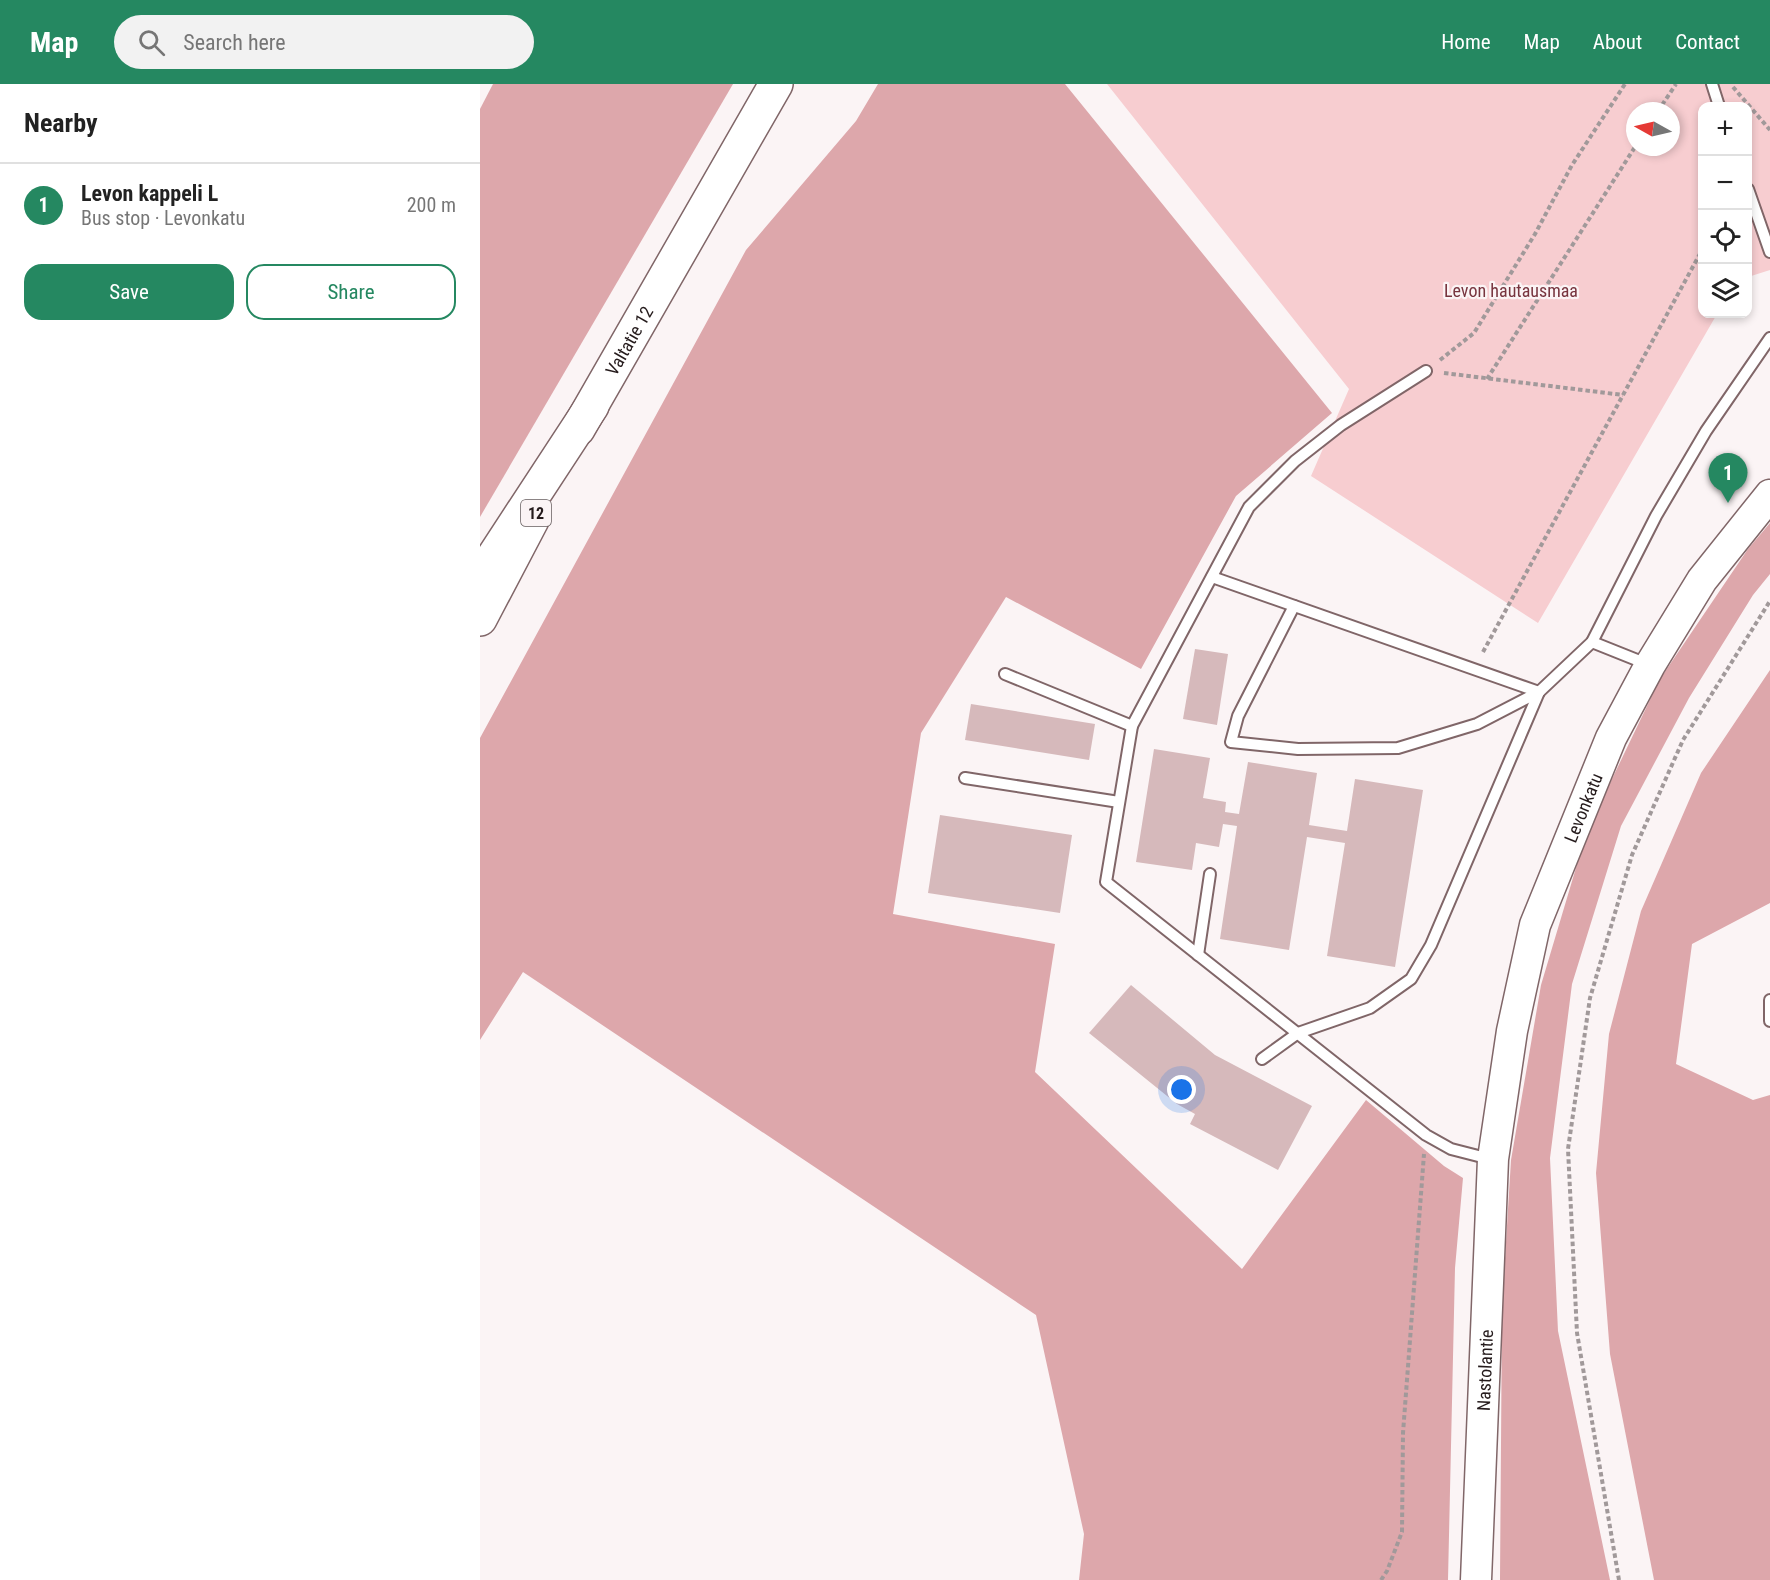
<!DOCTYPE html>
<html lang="en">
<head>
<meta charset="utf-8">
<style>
  body { margin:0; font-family:"Roboto Condensed",sans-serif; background:#f2f2f2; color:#222 }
  .controls { position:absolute; right:18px; top:18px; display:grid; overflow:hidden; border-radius:12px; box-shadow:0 3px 9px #0003 }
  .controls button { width:54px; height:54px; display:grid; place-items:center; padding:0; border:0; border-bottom:2px solid #e0e0e0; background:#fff; color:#222; font:30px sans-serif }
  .compass { position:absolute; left:1146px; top:18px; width:54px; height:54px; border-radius:50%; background:#fff; box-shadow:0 3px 9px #0003; rotate:278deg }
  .you { position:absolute; left:702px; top:1006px; width:21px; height:21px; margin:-15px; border:4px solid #fff; border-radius:50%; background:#1a73e8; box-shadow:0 0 0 9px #1a73e833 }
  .badge { display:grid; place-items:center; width:39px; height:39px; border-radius:50%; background:#258861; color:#fff; font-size:20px; font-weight:700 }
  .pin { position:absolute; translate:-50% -50px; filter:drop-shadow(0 2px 3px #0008) }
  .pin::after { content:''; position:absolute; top:32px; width:21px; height:18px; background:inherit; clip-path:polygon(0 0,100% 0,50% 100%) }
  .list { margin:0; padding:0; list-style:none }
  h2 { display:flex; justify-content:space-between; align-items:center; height:78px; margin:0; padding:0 24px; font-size:26px }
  h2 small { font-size:20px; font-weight:400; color:#767676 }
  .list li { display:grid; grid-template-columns:39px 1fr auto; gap:18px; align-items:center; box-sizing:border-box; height:84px; padding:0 24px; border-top:2px solid #e0e0e0 }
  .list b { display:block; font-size:22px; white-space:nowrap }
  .list p { margin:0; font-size:20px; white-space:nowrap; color:#767676 }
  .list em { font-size:20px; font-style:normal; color:#767676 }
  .actions { display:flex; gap:12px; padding:18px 24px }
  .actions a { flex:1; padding:14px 0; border:2px solid #258861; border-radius:18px; text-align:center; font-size:21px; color:#258861 }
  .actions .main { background:#258861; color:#fff }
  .icon { flex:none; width:33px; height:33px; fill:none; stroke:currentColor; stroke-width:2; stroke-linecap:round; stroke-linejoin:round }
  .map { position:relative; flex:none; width:1290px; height:1496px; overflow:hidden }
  header { display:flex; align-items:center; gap:36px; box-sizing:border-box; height:84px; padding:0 30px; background:#258861; color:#fff }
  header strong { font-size:28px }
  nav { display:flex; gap:33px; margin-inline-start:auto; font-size:21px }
  .search { width:420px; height:54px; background:#f2f2f2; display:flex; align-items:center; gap:15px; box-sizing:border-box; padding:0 21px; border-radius:33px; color:#767676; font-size:22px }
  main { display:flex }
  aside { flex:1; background:#fff }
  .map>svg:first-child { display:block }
  .green { fill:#f7cdd0; fill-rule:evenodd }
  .forest { fill:#dda7ab }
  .building { fill:#d6b9bb }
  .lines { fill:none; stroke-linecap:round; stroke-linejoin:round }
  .service-casing { stroke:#806668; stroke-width:14 }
  .secondary-casing { stroke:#806668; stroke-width:33 }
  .trunk-casing { stroke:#806668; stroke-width:36 }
  .motorway-casing { stroke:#806668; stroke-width:36 }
  .path { stroke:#a1999a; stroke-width:4; stroke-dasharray:4.5 3; stroke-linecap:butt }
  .service { stroke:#fff; stroke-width:10 }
  .secondary { stroke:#fff; stroke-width:30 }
  .trunk { stroke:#fff; stroke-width:33 }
  .motorway { stroke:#fff; stroke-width:33 }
  .labels { text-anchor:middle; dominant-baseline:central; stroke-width:4.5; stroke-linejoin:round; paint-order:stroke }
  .shield { fill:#fbf4f5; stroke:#655c5d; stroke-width:1.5 }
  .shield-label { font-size:16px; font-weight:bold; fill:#251b1c }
  .park-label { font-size:18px; fill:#77343e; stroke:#fbf4f5 }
  .street-label { font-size:18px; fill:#251b1c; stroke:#fbf4f5 }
</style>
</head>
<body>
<header>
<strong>Map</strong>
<div class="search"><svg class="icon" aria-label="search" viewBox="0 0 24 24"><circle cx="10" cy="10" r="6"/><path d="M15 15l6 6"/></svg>Search here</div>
<nav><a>Home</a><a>Map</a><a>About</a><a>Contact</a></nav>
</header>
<main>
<aside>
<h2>Nearby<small></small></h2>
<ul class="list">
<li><span class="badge">1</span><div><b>Levon kappeli L</b><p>Bus stop · Levonkatu</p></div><em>200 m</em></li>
</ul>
<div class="actions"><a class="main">Save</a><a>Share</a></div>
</aside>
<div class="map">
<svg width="1290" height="1496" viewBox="0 0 1290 1496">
  <rect width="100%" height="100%" fill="#fbf4f5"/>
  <path class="green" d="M627,0H1290V186L1268,193V22H1222V230H1237L1058,539L831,392L869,305ZM1155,27H1191V63H1155Z"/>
  <g class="forest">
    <polygon points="13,0 253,0 0,433 0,25"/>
    <polygon points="398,0 585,0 852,329 756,412 661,585 526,513 441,649 413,830 575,860 555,988 762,1185 886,1016 964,1082 983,1094 975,1184 968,1496 599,1496 604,1450 556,1231 43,888 0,956 0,654 266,166 376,37"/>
    <polygon points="1290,439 1290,490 1273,511 1209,614 1141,742 1092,900 1070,1074 1078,1247 1130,1496 1020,1496 1022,1224 1031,1076 1061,901 1107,747 1180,595 1268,465"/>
    <polygon points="1290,586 1290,819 1212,860 1196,980 1273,1016 1290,1011 1290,1496 1174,1496 1130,1270 1116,1089 1129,950 1161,827 1221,689"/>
  </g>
  <g class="building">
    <polygon points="715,565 748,570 737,641 703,635"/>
    <polygon points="491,620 615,640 609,676 485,656"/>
    <polygon points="674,665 730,674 723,714 746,718 745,728 759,730 768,678 837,689 829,741 867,747 875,695 943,706 915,883 847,872 865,759 827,753 809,866 740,855 757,742 743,740 739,763 716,759 712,786 656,778"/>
    <polygon points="460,731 592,751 580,829 448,809"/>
    <polygon points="651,901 735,971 832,1022 798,1086 710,1040 715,1030 697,1020 609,949"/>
  </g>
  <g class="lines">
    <defs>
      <g id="service">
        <polyline points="1232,0 1239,22"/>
        <polyline points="1268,105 1290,168"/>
        <polyline points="946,287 861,341 815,377 769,423 652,642 626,798 946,1051 971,1065 1010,1075"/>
        <polyline points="732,493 1059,608"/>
        <polyline points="814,522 758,632 751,658 818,665 918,664 997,640 1059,608"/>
        <polyline points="1112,558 1167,580"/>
        <polyline points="525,590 652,642"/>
        <polyline points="485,694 639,718"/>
        <polyline points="718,871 730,790"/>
        <polyline points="1290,916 1290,937"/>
        <polyline points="782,975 818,949 890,924 931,895 951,861 1059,608 1112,558 1176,432 1226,347 1290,254"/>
      </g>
      <g id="secondary">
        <path id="s1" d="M996,1496L1013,1075L1032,947L1055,841L1131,654L1170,581L1222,496L1290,411"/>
      </g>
      <g id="trunk">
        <path id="s2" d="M98,345L296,0"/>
        <polyline points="0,535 52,436"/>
      </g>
      <polyline id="motorway" points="0,493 112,322"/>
    </defs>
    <use href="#service" class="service-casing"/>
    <use href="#secondary" class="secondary-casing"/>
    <use href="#trunk" class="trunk-casing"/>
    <use href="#motorway" class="motorway-casing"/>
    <g class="path">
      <polyline points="1253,3 1290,46"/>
      <polyline points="1178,27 1196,0"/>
      <polyline points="960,276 994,249 1055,150 1092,81 1145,0"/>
      <polyline points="964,289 1143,311"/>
      <polyline points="1007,295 1155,63"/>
      <polyline points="1003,568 1222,166"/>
      <polyline points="901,1496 907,1487 922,1448 923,1349 944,1070"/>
      <polyline points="1139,1496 1097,1249 1088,1065 1110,914 1152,771 1203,656 1290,517"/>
    </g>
    <use href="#service" class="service"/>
    <use href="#secondary" class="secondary"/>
    <use href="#trunk" class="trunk"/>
    <use href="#motorway" class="motorway"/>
  </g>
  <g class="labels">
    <rect class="shield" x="41" y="416" width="30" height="26" rx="4.5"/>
    <g class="shield-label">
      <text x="56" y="429">12</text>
    </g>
    <g class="park-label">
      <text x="1031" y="206">Levon hautausmaa</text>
    </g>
    <g class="street-label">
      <text stroke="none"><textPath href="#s2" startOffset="102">Valtatie 12</textPath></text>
      <text stroke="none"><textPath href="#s1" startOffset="786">Levonkatu</textPath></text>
      <text stroke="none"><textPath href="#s1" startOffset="210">Nastolantie</textPath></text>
    </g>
  </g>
</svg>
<div class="controls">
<button>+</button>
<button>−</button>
<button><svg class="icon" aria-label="locate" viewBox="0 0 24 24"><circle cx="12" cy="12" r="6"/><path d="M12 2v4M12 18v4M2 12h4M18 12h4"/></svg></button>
<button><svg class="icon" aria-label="layers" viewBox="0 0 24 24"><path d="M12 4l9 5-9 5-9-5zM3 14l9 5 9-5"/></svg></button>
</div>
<svg class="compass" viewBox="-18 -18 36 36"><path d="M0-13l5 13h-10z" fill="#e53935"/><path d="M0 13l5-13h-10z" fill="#767676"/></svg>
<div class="you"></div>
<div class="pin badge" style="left:1248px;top:419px">1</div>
</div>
</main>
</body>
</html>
